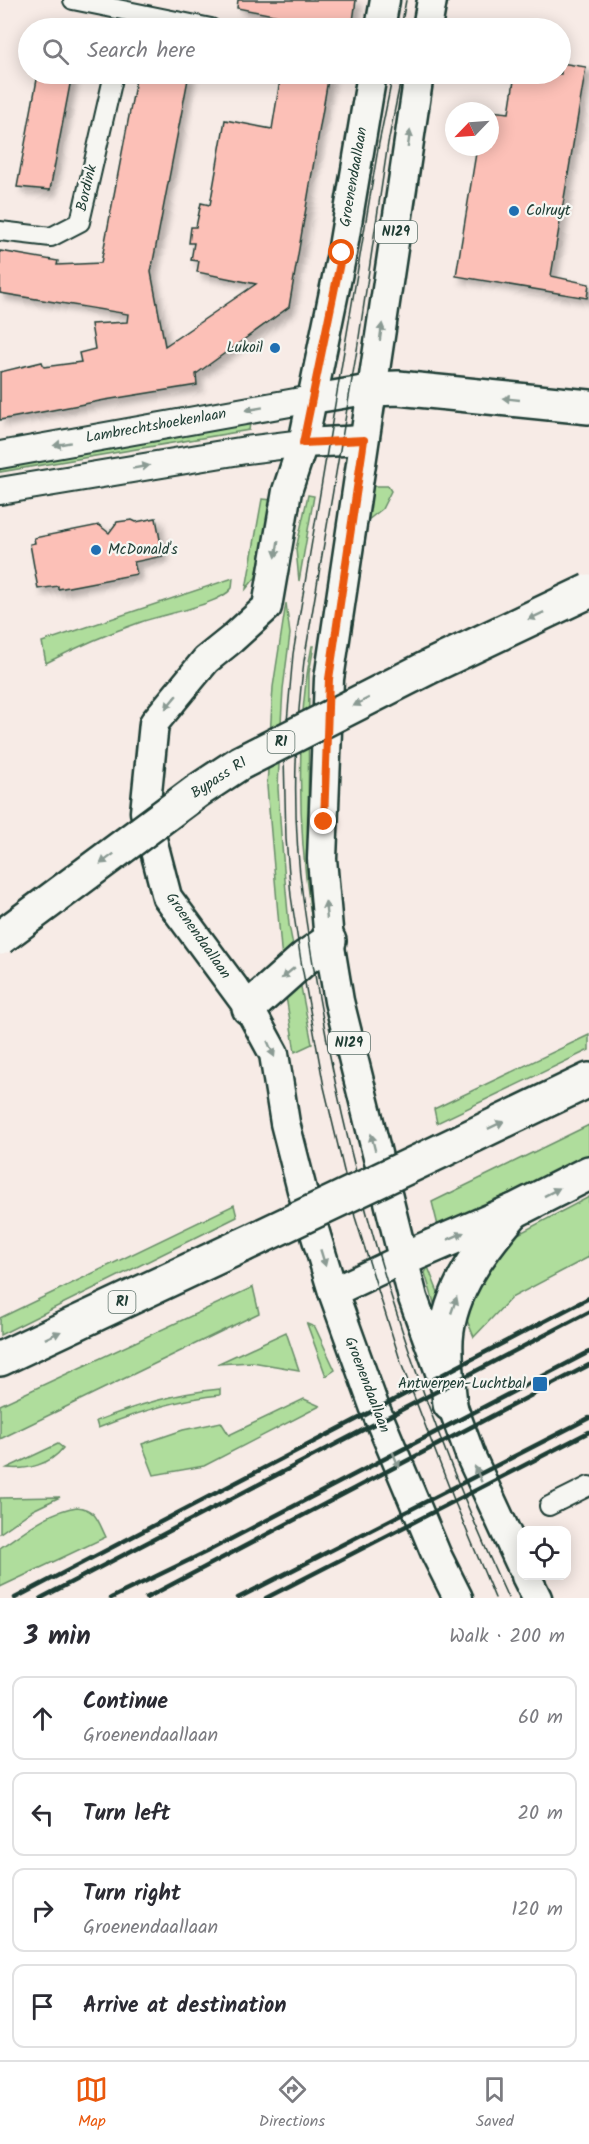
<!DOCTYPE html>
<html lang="en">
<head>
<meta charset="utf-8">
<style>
  body { margin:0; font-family:Kalam,sans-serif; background:#f2f2f3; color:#2b2b33 }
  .controls { position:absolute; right:18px; bottom:18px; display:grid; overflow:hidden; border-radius:12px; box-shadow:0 3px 15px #0003 }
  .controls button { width:54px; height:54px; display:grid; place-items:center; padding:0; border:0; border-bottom:2px solid #e1e1e2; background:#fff; color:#2b2b33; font:30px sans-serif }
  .compass { position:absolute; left:445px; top:102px; width:54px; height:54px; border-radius:50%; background:#fff; box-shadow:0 3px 15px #0003; rotate:245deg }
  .stop { position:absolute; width:18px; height:18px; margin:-14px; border:4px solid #ea580c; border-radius:50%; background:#fff }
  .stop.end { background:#ea580c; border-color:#fff; box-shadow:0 2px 6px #0008 }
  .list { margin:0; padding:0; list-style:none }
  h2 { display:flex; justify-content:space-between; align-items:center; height:78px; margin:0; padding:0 24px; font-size:26px }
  h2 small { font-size:20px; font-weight:400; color:#7c7c81 }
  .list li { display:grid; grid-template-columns:39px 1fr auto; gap:18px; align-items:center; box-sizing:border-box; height:84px; margin:0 12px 12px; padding:0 12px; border:2px solid #e1e1e2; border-radius:12px }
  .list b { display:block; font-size:22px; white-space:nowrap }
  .list p { margin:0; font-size:20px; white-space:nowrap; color:#7c7c81 }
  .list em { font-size:20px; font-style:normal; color:#7c7c81 }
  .icon { flex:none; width:33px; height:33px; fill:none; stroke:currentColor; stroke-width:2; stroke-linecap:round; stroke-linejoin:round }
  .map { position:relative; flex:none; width:589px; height:1598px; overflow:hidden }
  .search { position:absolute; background:#fff; box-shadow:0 3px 15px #0003; left:18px; right:18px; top:18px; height:66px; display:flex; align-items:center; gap:15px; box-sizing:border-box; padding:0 21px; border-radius:33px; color:#7c7c81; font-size:22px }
  .sheet { height:462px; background:#fff }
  nav { display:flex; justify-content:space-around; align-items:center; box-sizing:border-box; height:84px; border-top:2px solid #e1e1e2; background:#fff; font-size:16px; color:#7c7c81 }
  nav a { display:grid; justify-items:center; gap:3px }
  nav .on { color:#ea580c }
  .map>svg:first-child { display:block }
  .green { fill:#afdd9c; stroke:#678d68; stroke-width:1.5 }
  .building { fill:#fcc0b7; stroke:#1f3d34; stroke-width:1.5; filter:url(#shadow) }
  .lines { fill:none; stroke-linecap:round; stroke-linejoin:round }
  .street-casing { stroke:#1f3d34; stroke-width:22 }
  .secondary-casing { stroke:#1f3d34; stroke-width:30 }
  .primary-casing { stroke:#1f3d34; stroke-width:33 }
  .highway-casing { stroke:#1f3d34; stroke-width:38 }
  .street { stroke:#f6f6f2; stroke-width:18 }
  .secondary { stroke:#f6f6f2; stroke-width:26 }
  .primary { stroke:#f6f6f2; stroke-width:28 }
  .highway { stroke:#f6f6f2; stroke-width:33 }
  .tram { stroke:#1f3d34; stroke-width:1.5 }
  .rail { stroke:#1f3d34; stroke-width:4.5 }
  .highway-bridge-casing { stroke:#1f3d34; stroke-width:38; stroke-linecap:butt }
  .highway-bridge { stroke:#f6f6f2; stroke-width:33 }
  .oneway { fill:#8a9a93 }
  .route { stroke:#ea580c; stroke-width:8 }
  .poi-dot { fill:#1f6fb2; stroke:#f6f6f2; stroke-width:2 }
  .labels { text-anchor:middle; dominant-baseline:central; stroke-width:4.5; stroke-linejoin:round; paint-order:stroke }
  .shield { fill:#f6f6f2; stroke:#60746d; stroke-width:1.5 }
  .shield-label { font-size:14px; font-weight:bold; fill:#1f3d34 }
  .street-label { font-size:15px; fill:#1f3d34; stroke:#f6f6f2 }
  .poi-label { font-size:15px; fill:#1f3d34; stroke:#f6f6f2; text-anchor:start }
</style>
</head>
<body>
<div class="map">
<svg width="589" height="1598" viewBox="0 0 589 1598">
  <defs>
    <filter id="shadow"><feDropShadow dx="5.5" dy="5.5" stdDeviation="3" flood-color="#0004"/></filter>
  </defs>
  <rect width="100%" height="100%" fill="#f7ebe6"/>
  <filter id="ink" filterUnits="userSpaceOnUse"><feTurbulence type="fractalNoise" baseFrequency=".0167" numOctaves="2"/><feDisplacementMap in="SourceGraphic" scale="12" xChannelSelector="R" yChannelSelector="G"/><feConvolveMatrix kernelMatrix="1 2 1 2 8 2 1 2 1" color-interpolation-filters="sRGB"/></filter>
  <g filter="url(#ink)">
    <g class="green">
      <polygon points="250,423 249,430 0,472 0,466"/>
      <polygon points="373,486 388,486 391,491 382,509 368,520"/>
      <polygon points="308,495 314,496 299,581 296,549"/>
      <polygon points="262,499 273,500 256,577 246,589"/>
      <path d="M233,578L232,588C220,605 163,614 141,622C109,633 77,647 46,663L42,642Z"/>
      <polygon points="286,603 290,634 283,689 280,740 278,788 281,835 289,925 312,1044 295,1052 284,984 267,786 273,687"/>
      <path d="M312,646H314L309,673L308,845L313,905L327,1003C321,971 315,939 310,908C298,829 296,724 312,646Z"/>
      <polygon points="589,1035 589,1050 437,1123 434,1109"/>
      <polygon points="589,1125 589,1159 440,1234 432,1202"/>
      <polygon points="589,1197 589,1257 511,1298 474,1337 464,1313 501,1243"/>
      <polygon points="234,1205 237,1217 0,1335 0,1318"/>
      <polygon points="428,1267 443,1305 438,1316 425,1273"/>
      <polygon points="253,1287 259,1313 0,1439 0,1405"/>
      <polygon points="307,1324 315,1327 335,1370 326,1376"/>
      <polygon points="286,1332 299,1370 252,1362 217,1364"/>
      <path d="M220,1389V1395C178,1399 138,1412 98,1428L96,1421C137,1405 176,1393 220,1389Z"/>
      <polygon points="304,1399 320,1406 204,1466 154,1475 142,1444 183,1430 221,1422 229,1435"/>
      <path d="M58,1444L63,1448C50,1465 27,1470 7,1468Z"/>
      <polygon points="60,1497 33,1510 0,1533 0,1498"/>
      <path d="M77,1507C96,1509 98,1521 106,1537L0,1587V1548C24,1532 48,1511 77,1507Z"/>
    </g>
    <g class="building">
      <polygon points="238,0 356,0 352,28 341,28 237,8"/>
      <polygon points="561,63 586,67 551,276 589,284 587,298 456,276 477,147 490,147 490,111 509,113 515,74 561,74"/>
      <polygon points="38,74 72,74 50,190 17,187"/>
      <polygon points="137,74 189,74 151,272 165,346 256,284 197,272 199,261 191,260 194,243 189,243 191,227 196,227 201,203 210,205 225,120 272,129 281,74 329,74 289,307 196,374 197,385 105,400 0,420 0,372 42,362 44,367 81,362 79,353 95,349 91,324 127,322 128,314 0,293 0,251 58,261 57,265 101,263"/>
      <polygon points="156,518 163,556 134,562 137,574 58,589 58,586 38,589 30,544 35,543 34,538 99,525 109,533 117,522 132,520 136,522"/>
    </g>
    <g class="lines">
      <defs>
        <g id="street">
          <polyline points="73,0 211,28"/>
          <polyline points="0,231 51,237 80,222 114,74"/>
          <polyline points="549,1506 589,1486"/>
        </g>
        <g id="secondary">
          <polyline points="0,455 312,399"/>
          <polyline points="0,491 246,450 303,443"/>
        </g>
        <g id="primary">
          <polyline points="380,28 385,0"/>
          <polyline points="427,28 432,0"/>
          <polyline points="372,74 342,253 303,443 287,491 267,607 232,639 206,660 154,723 145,812 167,897 249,1008 274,1054 285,1123 302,1190 333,1292 374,1406 436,1554 458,1598"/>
          <polyline points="419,74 329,679 322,859 329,941 339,1001 413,1298 471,1457 522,1567"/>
          <polyline points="312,399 372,389"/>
          <polyline points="303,443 364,440"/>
          <polyline points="333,1292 403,1259"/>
          <polyline points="526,1576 537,1598"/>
        </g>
        <g id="highway">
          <polyline points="372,389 398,388 589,407"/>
          <polyline points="249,1008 306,957 329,941"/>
          <polyline points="443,1150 589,1080"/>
          <polyline points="403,1259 514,1211 589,1173"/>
          <polyline points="0,1359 243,1245"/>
          <path d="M450,1404C448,1383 445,1361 446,1340C449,1290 483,1247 514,1211"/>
        </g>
      </defs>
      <use href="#street" class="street-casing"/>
      <use href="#secondary" class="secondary-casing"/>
      <use href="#primary" class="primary-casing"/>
      <use href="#highway" class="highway-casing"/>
      <use href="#street" class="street"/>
      <use href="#secondary" class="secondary"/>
      <use href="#primary" class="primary"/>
      <use href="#highway" class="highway"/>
      <g class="tram">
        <polyline points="401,28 406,0"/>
        <polyline points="393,74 379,143 293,654 284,756 286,839 291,896 301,961 324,1087 355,1217 401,1363 456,1505 495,1598"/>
        <path d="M402,74L388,143L358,344L304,661C294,740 292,820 303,899C308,938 315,976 322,1014C358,1216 422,1412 508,1598"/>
      </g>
      <g class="rail">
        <polyline points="15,1598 589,1298"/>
        <polyline points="41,1598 589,1312"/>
        <polyline points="111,1598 206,1552 589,1352"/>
        <polyline points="146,1598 589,1365"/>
        <polyline points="238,1598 589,1418"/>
        <polyline points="266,1598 589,1432"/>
      </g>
      <defs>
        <g id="highway-bridge">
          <polyline points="0,938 196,792 240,763 431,666 589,591"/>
          <polyline points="243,1245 443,1150"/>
        </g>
      </defs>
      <use href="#highway-bridge" class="highway-bridge-casing"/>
      <use href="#highway-bridge" class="highway-bridge"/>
    </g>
    <defs><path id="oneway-solid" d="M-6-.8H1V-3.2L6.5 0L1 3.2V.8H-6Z" transform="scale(1.5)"/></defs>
    <g class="oneway">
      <use href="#oneway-solid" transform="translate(409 139) rotate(-82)"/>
      <use href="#oneway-solid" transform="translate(381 332) rotate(-82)"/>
      <use href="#oneway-solid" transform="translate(511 399) rotate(-174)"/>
      <use href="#oneway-solid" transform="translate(254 409) rotate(170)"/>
      <use href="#oneway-solid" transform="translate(62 444) rotate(170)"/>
      <use href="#oneway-solid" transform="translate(141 467) rotate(-10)"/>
      <use href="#oneway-solid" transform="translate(277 549) rotate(99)"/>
      <use href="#oneway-solid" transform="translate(536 616) rotate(155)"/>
      <use href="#oneway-solid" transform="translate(171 702) rotate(130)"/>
      <use href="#oneway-solid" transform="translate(361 702) rotate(153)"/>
      <use href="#oneway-solid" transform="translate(107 859) rotate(143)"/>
      <use href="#oneway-solid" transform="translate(326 910) rotate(-96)"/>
      <use href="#oneway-solid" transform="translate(288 973) rotate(140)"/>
      <use href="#oneway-solid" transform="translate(271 1049) rotate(66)"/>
      <use href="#oneway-solid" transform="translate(496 1125) rotate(-25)"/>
      <use href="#oneway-solid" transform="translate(373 1142) rotate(-104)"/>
      <use href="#oneway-solid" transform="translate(552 1192) rotate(-27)"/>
      <use href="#oneway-solid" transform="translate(456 1236) rotate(-24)"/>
      <use href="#oneway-solid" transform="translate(323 1258) rotate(73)"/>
      <use href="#oneway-solid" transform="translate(454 1305) rotate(-71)"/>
      <use href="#oneway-solid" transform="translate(53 1335) rotate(-25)"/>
      <use href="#oneway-solid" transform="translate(396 1460) rotate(67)"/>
      <use href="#oneway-solid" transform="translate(478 1474) rotate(-114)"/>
    </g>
  </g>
  <g class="lines" filter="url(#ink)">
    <polyline class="route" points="324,822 329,679 364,440 303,443 342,253"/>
  </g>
  <g class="poi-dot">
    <circle cx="514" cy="211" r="6"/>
    <circle cx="275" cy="348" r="6"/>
    <circle cx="96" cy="550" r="6"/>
    <rect x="532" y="1376" width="16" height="16" rx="3"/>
  </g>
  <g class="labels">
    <g class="shield">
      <rect x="375" y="221" width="42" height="22" rx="4.5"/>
      <rect x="267.5" y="731" width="27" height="22" rx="4.5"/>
      <rect x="328" y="1032" width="42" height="22" rx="4.5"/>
      <rect x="108.5" y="1291" width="27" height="22" rx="4.5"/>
    </g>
    <g class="shield-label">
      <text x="396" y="232">N129</text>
      <text x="281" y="742">R1</text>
      <text x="349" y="1043">N129</text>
      <text x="122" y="1302">R1</text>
    </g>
    <g class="street-label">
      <text transform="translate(354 177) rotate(-80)">Groenendaallaan</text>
      <text transform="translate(87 188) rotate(-77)">Bordink</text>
      <text transform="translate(156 426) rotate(-10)">Lambrechtshoekenlaan</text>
      <text transform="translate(219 778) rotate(-33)">Bypass R1</text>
      <text transform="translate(198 936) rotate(55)">Groenendaallaan</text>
      <text transform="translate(367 1385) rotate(69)">Groenendaallaan</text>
    </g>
    <g class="poi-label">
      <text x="526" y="211">Colruyt</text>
      <text x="263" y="348" text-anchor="end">Lukoil</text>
      <text x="108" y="550">McDonald's</text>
      <text x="526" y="1384" text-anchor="end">Antwerpen-Luchtbal</text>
    </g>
  </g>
</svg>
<div class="controls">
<button><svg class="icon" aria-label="locate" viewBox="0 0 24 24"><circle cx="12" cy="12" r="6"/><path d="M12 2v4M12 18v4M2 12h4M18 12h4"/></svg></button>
</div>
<svg class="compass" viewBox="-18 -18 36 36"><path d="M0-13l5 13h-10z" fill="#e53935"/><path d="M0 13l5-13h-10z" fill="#7c7c81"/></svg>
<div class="stop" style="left:342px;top:253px"></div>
<div class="stop end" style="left:324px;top:822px"></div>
<div class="search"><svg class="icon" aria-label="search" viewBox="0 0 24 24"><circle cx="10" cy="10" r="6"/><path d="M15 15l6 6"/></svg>Search here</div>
</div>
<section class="sheet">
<h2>3 min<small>Walk · 200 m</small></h2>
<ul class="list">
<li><svg class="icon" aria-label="ahead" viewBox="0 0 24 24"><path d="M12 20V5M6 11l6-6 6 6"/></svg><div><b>Continue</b><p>Groenendaallaan</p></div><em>60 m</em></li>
<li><svg class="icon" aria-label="left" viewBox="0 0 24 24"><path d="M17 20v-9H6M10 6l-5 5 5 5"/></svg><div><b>Turn left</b></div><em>20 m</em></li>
<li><svg class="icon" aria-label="right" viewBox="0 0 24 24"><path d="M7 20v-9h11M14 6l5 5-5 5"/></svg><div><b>Turn right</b><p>Groenendaallaan</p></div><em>120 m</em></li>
<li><svg class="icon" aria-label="arrive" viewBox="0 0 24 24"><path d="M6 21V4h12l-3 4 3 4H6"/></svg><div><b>Arrive at destination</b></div></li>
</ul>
</section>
<nav>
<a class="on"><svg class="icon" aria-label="map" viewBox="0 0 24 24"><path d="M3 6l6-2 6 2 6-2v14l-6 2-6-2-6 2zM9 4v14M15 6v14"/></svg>Map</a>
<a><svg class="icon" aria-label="directions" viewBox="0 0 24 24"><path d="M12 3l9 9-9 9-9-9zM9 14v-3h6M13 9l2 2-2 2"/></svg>Directions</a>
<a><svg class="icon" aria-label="saved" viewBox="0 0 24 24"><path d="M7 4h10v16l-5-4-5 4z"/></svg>Saved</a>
</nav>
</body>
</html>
